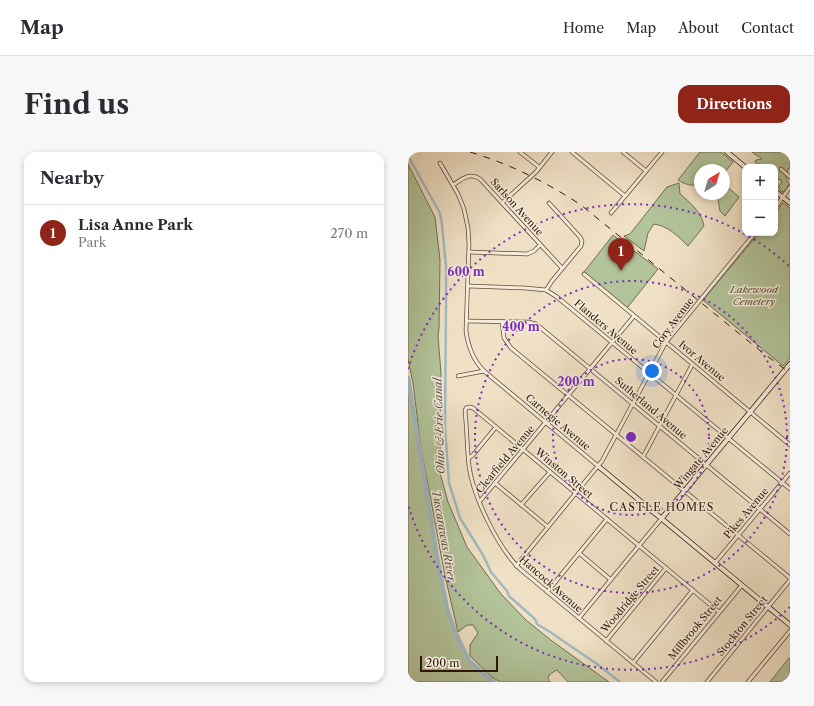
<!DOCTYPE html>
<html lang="en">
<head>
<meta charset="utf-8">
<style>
  body { margin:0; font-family:"Libre Caslon Text",serif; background:#f7f7f7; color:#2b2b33 }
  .controls { position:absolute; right:12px; top:12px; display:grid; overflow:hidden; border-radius:8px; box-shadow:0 2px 6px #0003 }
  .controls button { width:36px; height:36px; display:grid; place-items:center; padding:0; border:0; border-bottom:1px solid #e1e1e2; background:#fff; color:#2b2b33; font:20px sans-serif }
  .compass { position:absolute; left:286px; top:12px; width:36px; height:36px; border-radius:50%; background:#fff; box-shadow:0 2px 6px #0003; rotate:38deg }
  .scale { position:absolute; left:12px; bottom:10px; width:78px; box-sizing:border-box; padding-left:4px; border:2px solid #31160a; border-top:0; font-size:11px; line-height:14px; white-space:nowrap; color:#31160a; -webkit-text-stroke:3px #f5ecda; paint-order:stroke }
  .you { position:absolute; left:244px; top:219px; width:14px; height:14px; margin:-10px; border:3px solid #fff; border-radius:50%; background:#1a73e8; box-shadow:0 0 0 6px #1a73e833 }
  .badge { display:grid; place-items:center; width:26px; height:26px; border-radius:50%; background:#8f2418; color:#fff; font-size:13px; font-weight:700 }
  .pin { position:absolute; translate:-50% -33px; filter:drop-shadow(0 1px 2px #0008) }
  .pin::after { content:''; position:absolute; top:21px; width:14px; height:12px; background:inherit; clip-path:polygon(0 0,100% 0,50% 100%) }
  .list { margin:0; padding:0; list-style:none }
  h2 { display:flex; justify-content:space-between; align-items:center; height:52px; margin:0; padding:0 16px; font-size:17px }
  h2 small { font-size:13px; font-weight:400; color:#7c7c81 }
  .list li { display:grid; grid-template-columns:26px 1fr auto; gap:12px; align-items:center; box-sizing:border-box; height:56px; padding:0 16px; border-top:1px solid #e1e1e2 }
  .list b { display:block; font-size:15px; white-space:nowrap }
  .list p { margin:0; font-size:13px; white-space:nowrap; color:#7c7c81 }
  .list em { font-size:13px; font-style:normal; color:#7c7c81 }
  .map { position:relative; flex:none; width:382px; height:530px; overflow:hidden; border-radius:12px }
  header { display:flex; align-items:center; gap:24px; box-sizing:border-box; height:56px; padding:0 20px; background:#fff; border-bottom:1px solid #e1e1e2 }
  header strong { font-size:19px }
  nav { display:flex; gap:22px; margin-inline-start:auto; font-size:14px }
  .intro { display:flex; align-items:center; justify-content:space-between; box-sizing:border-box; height:96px; padding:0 24px }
  h1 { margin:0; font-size:28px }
  .button { padding:10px 18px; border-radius:12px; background:#8f2418; color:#fff; font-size:14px; font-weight:700 }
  main { display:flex; gap:24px; padding:0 24px }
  aside { flex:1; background:#fff; border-radius:12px; box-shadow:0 2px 6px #0003 }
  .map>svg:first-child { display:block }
  .green { fill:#b3c49a; stroke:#726d52 }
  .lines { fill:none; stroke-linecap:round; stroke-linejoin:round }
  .canal { stroke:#a1bac1; stroke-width:2.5 }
  .river { stroke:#a1bac1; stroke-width:4.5 }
  .street-casing { stroke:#614939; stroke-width:4.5 }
  .secondary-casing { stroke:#31160a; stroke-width:5.5 }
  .street { stroke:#f5ecda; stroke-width:3 }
  .secondary { stroke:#f5ecda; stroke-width:4 }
  .rail { stroke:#31160a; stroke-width:1; stroke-dasharray:7 7; stroke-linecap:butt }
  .ring { fill:none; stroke:#7b2cbf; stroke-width:2; stroke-dasharray:2 4 }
  .labels { text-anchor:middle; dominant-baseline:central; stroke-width:3; stroke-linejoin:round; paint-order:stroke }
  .street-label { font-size:10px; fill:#31160a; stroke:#f5ecda }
  .park-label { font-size:10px; font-style:italic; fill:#584a35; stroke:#f5ecda }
  .water-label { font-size:11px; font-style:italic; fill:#584f4a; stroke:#f5ecda }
  .neighbourhood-label { font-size:11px; letter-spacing:1px; fill:#31160a; stroke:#f5ecda }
  .centre { fill:#7b2cbf; stroke:#f5ecda; stroke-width:2 }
  .ring-label { font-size:12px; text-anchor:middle; font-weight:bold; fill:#7b2cbf; stroke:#f5ecda; stroke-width:3; stroke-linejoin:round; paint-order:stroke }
</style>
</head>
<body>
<header>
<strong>Map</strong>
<nav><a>Home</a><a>Map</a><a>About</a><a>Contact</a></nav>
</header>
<div class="intro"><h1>Find us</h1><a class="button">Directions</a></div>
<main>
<aside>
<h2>Nearby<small></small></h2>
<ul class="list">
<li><span class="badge">1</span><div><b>Lisa Anne Park</b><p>Park</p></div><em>270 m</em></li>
</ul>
</aside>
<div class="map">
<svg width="382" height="530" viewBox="0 0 382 530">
  <rect width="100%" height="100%" fill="#f0e1c6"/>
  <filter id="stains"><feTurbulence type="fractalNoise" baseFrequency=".005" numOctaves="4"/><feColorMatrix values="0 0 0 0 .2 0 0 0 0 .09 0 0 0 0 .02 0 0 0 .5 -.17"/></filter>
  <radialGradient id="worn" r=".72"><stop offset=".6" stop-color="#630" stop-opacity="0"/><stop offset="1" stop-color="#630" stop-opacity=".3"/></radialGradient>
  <g class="green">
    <path d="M292,0H313L325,10L316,21V18H292V32C285,35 276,32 270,28Z"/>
    <path d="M344,0H382V16L380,17L378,26L381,32L377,39L374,40L370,35L374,30L372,27L367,29V15C360,15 353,15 347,10L348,8L354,7Z"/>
    <polygon points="0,12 27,65 32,108 31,176 30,184 33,221 32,321 40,350 59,395 93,442 118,468 144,489 201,530 160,530 149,518 142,522 140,526 142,530 92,530 84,525 62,504 62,493 70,481 65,473 59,473 50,480 37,424 13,296 5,231 0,207"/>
    <path d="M271,31L272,42C282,50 294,61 296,74L280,94C270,84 260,74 246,72L240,81L236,99L216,84L222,82L259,35Z"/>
    <polygon points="316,32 331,45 317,64 312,59 309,42 316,42"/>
    <polygon points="375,51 382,56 382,206 375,214 295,148 351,81 367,81 367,61"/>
    <polygon points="205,83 250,117 219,156 176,120"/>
    <polygon points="0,232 29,405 39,457 47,480 61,509 86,530 0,530"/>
    <polygon points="381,506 382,507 382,530 362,530"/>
  </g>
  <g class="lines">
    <polyline class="canal" points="0,4 32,61 34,73 38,115 38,154 37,275 41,331 52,366 75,403 83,420 99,439 101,444 127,467 129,472 142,480 189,512 212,530"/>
    <polyline class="river" points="0,226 29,405 39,457 47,480 61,509 86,530"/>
    <defs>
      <g id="street">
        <polyline points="112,0 131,15"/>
        <polyline points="164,0 217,44"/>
        <polyline points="215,0 238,19"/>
        <path d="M32,11L50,42L56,57L60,76L61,92L58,179C60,194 65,208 76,219L190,314"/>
        <polyline points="373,17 382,25"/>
        <path d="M45,33C54,27 62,20 72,27L154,116"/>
        <polyline points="94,51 128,20 144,0"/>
        <polyline points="367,56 382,35"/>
        <polyline points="203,61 254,0"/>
        <polyline points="61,100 119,102 126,99 132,93"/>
        <polyline points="176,122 382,293"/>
        <polyline points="60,134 117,136 138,138 149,145 382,337"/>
        <polyline points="138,138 144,129 173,94 174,89 172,85 141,51"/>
        <polyline points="59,169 120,170 128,172 382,382"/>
        <polyline points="94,169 96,186 103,196 382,426"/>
        <polyline points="50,224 76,219"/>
        <polyline points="235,305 284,213"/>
        <polyline points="61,306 65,303 88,275"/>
        <polyline points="87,331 140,375"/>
        <polyline points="72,349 226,164"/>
        <polyline points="113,353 142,320"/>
        <polyline points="171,401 203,428"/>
        <polyline points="307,411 382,321"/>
        <polyline points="108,414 194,309 258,190 347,81"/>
        <polyline points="139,440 199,367"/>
        <polyline points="171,466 254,366"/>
        <polyline points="198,489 258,416"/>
        <polyline points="225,511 285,438"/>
        <path d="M248,530L112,417C90,396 65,344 61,314C59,296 59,277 57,259L58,256L62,255L65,256L311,460"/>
        <polyline points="254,530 334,433"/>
        <polyline points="299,530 382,428"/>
        <polyline points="340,530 382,479"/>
      </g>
      <g id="secondary">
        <polyline points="319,0 337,15"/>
        <polyline points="367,39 382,51"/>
        <polyline points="190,314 382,473"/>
        <polyline points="254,366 382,212"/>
      </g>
    </defs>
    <use href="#street" class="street-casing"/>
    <use href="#secondary" class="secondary-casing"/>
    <use href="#street" class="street"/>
    <use href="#secondary" class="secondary"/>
    <path class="rail" d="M62,0C102,12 138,30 173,53L355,201L382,221"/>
  </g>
  <g class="ring">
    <circle cx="223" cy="285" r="78"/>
    <circle cx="223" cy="285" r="156"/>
    <path d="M382 455A233 233 0 0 1 0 353M0 217A233 233 0 0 1 382 115"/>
  </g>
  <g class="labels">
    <g class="street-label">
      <text transform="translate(109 55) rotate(48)">Sarlson Avenue</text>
      <text transform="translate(265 171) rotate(-53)">Cory Avenue</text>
      <text transform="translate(198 175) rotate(40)">Flanders Avenue</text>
      <text transform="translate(294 209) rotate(40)">Ivor Avenue</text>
      <text transform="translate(243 256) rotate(40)">Sutherland Avenue</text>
      <text transform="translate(150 270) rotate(40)">Carnegie Avenue</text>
      <text transform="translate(293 306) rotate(-50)">Wingate Avenue</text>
      <text transform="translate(97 307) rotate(-50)">Clearfield Avenue</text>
      <text transform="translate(156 321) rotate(40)">Winston Street</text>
      <text transform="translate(338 361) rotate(-50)">Pikes Avenue</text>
      <text transform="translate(143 432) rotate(41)">Hancock Avenue</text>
      <text transform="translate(222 447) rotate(-50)">Woodridge Street</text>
      <text transform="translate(334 474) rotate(-51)">Stockton Street</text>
      <text transform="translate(287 476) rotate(-51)">Millbrook Street</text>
    </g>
    <g class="park-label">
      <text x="346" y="137">Lakewood<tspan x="346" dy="12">Cemetery</tspan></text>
    </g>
    <g class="water-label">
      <text transform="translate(31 274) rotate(-92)">Ohio &amp; Erie Canal</text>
      <text transform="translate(36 384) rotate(80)">Tuscarawas River</text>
    </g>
    <g class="neighbourhood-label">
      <text x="254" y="355">CASTLE HOMES</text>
    </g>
  </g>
  <circle cx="223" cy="285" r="6" class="centre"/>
  <g class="ring-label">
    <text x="58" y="124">600 m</text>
    <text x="113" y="179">400 m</text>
    <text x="168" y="234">200 m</text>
  </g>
  <rect width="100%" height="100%" filter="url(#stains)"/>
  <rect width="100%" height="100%" fill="url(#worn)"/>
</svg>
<div class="controls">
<button>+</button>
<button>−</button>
</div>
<svg class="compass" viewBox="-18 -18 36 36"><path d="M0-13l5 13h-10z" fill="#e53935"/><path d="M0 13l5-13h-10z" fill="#7c7c81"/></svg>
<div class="scale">200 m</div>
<div class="you"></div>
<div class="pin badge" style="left:213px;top:119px">1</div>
</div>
</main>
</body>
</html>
